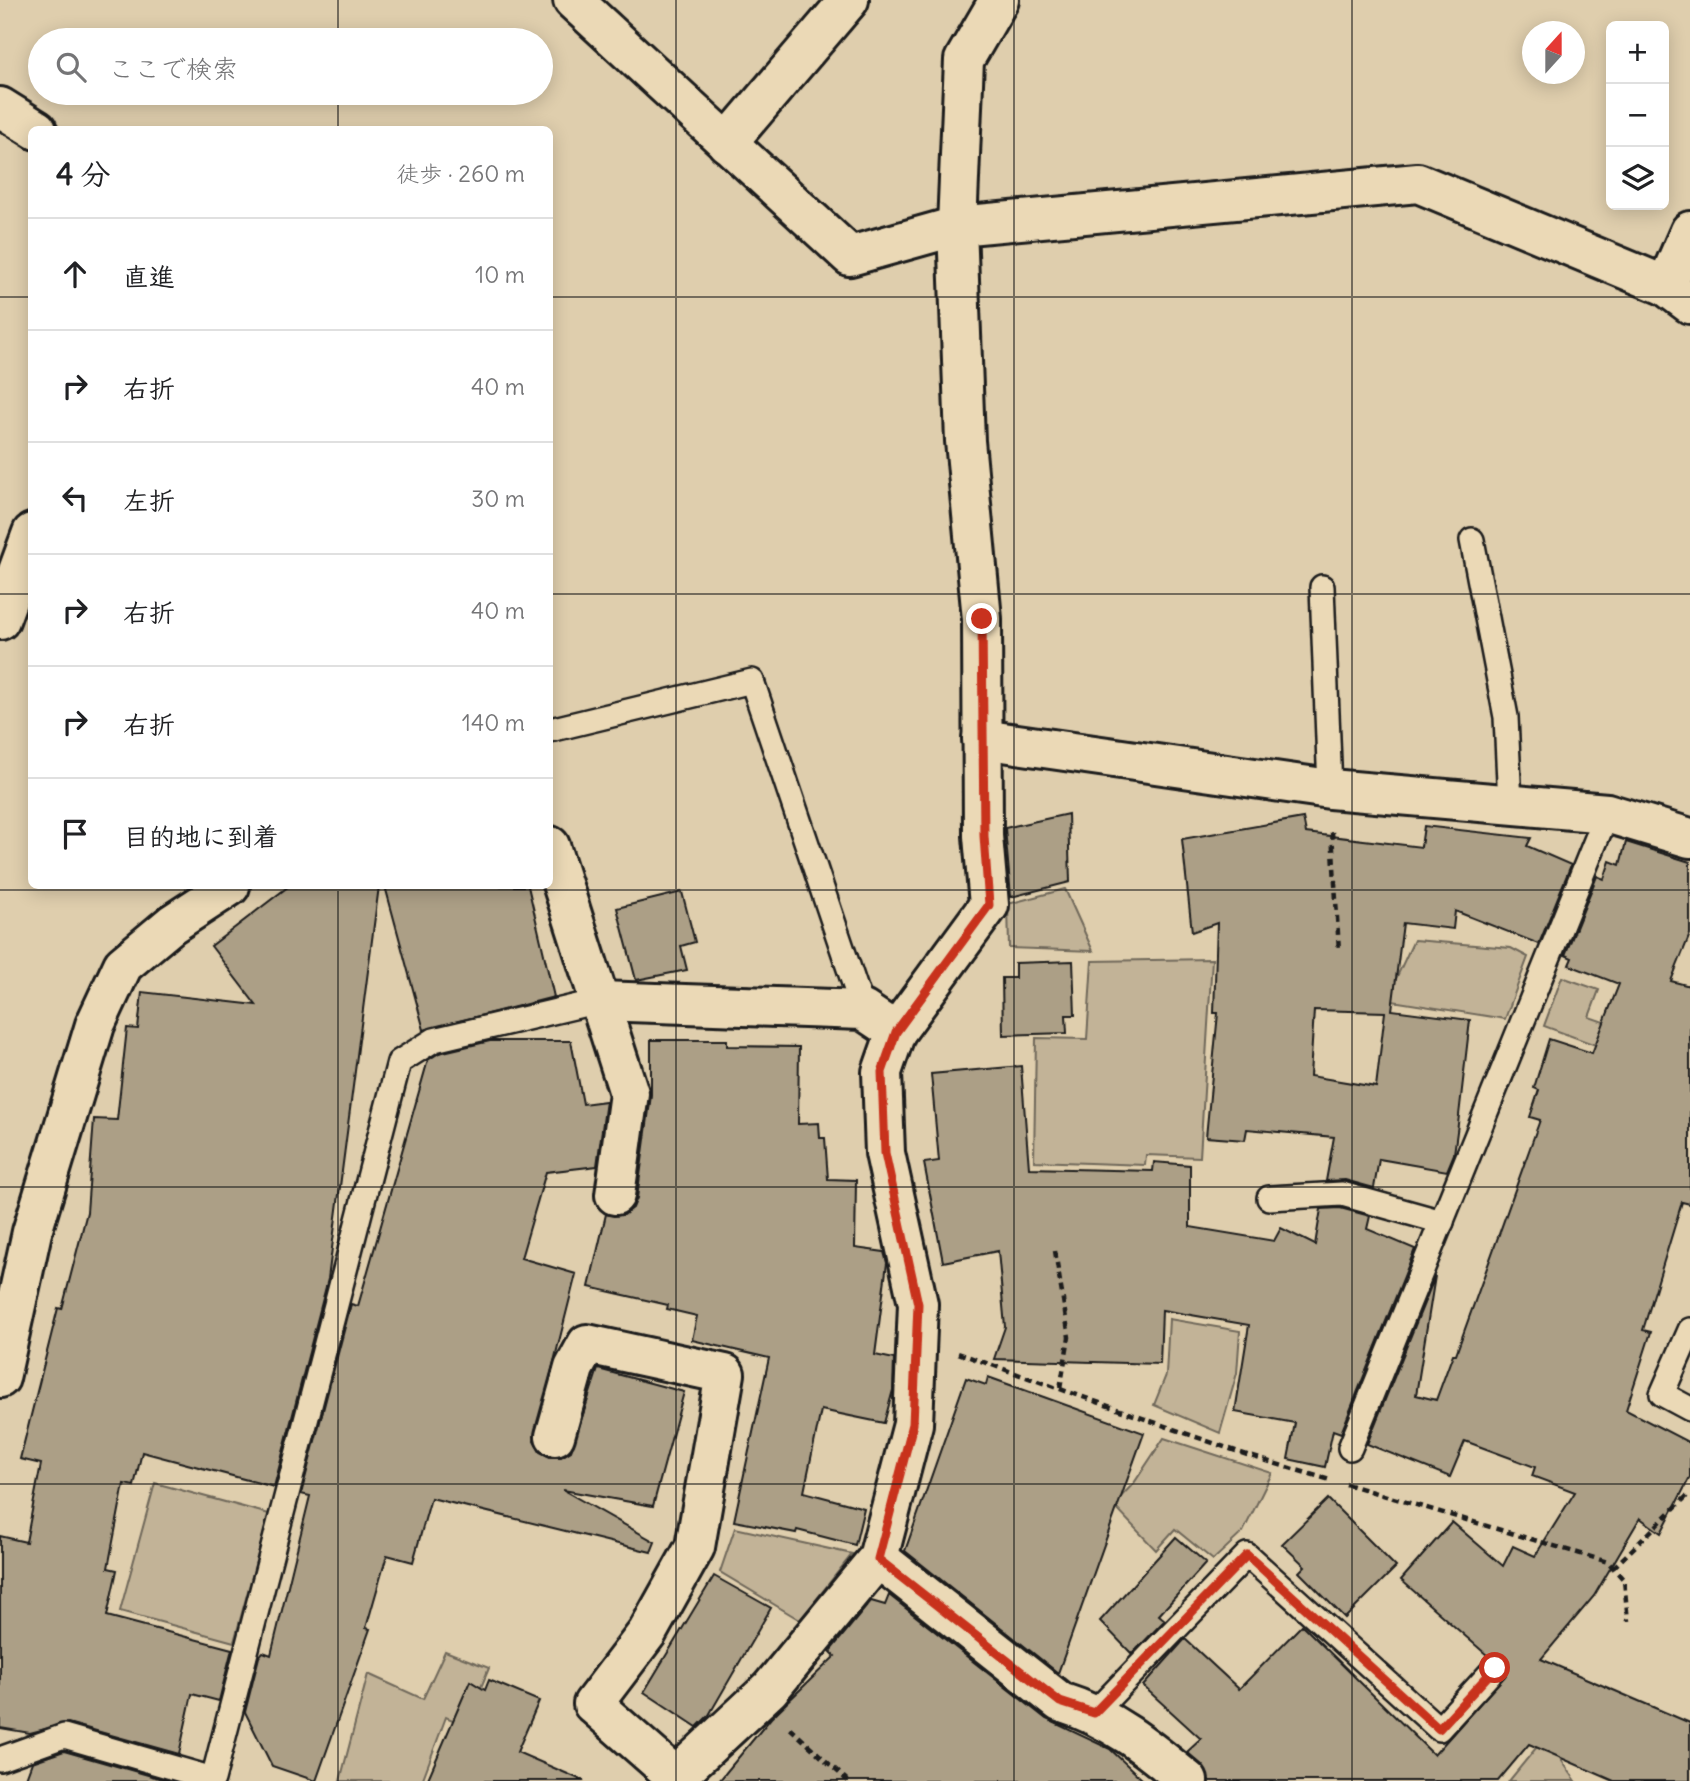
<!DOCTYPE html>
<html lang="ja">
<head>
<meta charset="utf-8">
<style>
  body { margin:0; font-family:Delius,"Klee One",sans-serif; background:#f2f2f2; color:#202124 }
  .controls { position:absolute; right:21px; top:21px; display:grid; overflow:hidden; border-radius:10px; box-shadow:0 4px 18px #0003 }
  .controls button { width:63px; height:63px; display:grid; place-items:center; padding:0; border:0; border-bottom:2px solid #e0e0e0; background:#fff; color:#202124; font:35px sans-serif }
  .compass { position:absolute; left:1522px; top:21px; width:63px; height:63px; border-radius:50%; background:#fff; box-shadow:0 4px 18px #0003; rotate:21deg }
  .stop { position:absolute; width:21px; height:21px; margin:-16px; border:5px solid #c8321e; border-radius:50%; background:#fff }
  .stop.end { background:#c8321e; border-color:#fff; box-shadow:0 2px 7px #0008 }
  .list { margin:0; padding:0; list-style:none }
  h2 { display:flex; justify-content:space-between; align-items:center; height:91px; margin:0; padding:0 28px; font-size:30px }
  h2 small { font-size:23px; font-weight:400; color:#757577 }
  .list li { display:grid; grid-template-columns:46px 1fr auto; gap:21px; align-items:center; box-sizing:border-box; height:112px; padding:0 28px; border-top:2px solid #e0e0e0 }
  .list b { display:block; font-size:26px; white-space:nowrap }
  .list em { font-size:23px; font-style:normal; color:#757577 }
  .icon { flex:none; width:38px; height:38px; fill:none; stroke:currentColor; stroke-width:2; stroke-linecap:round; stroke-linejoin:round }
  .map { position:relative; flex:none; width:1690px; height:1781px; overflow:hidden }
  .search { position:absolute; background:#fff; box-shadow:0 4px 18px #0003; left:28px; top:28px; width:525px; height:77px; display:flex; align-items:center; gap:18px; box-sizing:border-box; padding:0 24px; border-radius:38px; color:#757577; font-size:26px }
  .panel { position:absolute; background:#fff; box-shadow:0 4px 18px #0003; left:28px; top:126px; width:525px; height:763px; border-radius:10px }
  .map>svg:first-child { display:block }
  .green { fill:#c2b397; stroke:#6f685a; stroke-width:2 }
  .building { fill:#ac9f86; stroke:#1c1c1c; stroke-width:2; fill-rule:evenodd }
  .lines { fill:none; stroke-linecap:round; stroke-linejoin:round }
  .service-casing { stroke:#1c1c1c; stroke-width:28 }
  .minor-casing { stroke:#1c1c1c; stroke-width:44 }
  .path { stroke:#1c1c1c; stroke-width:4.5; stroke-dasharray:7 5; stroke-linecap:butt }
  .service { stroke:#ebd9b6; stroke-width:23 }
  .minor { stroke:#ebd9b6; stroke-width:38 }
  .route { stroke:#c8321e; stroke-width:9 }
  .grid { fill:none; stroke:#1c1c1c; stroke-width:2; stroke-opacity:0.55 }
</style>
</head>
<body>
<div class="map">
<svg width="1690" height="1781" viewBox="0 0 1690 1781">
  <rect width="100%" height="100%" fill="#dfcead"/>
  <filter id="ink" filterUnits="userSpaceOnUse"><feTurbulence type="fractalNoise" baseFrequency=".0143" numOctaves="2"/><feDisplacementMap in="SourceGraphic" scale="14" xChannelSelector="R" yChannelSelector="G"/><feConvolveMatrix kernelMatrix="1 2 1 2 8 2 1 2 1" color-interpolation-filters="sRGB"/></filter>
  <g filter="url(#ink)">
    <g class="green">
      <polygon points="1065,889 1093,951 1009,948 1008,904"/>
      <polygon points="1414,940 1511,948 1528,957 1505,1019 1386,1000"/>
      <polygon points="1212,959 1200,1157 1146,1155 1145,1165 1034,1161 1036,1038 1087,1039 1092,961"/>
      <polygon points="1562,977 1599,990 1589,1017 1653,1039 1644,1063 1544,1026"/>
      <polygon points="1169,1319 1240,1331 1237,1373 1220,1433 1154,1405 1166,1375"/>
      <polygon points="1164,1438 1272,1473 1243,1532 1213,1560 1175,1529 1156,1550 1113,1505 1134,1483"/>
      <polygon points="155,1483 269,1514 234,1642 120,1611"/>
      <polygon points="735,1528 852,1554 800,1620 720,1572"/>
      <polygon points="445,1651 489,1668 468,1719 457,1722 446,1717 422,1781 340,1781 368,1674 423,1699"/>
      <polygon points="1545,1737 1576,1781 1509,1781"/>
    </g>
    <g class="building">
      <polygon points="1068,814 1070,882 1011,897 1005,828"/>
      <path d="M1303,818L1306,833L1421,847L1424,826L1531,838L1527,846L1571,865L1539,944L1455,911L1453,929L1403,923L1392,1010L1470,1020L1458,1124L1454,1154L1447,1171L1379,1159L1374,1188L1345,1180L1326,1181L1334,1137L1247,1129L1245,1140L1206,1137L1218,1013H1214L1217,923L1192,932L1182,839ZM1314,1010L1385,1012L1376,1087L1310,1076Z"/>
      <polygon points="1626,842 1690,862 1690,934 1671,981 1690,986 1690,1204 1682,1202 1643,1330 1651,1332 1626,1410 1690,1443 1690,1477 1661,1533 1640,1518 1594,1596 1541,1659 1690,1723 1690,1781 1614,1781 1529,1744 1498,1781 1209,1781 1202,1765 1187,1752 1201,1739 1143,1686 1185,1639 1239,1689 1302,1625 1434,1755 1508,1672 1504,1657 1497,1654 1488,1656 1401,1580 1452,1522 1503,1566 1513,1546 1535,1556 1575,1492 1532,1476 1535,1467 1465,1441 1450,1477 1367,1444 1435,1276 1416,1395 1436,1400 1453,1354 1456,1354 1540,1120 1530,1117 1539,1090 1534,1088 1549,1039 1592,1053 1619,984 1569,965 1572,958 1565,955 1597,876 1604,879 1610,861 1620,865"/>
      <polygon points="289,886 379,886 328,1279 274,1487 142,1452 134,1486 124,1484 108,1568 117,1570 107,1616 232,1649 219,1701 192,1694 179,1754 68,1723 30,1733 0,1728 0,1536 26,1542 41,1464 20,1459 58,1308 62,1309 87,1212 94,1119 117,1120 127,1028 138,1029 142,992 256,1005 211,946"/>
      <polygon points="385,886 528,886 554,997 424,1030"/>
      <polygon points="682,892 695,942 681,946 687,970 636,980 617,908"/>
      <polygon points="1073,961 1075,1015 1066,1015 1067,1033 1003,1035 1002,978 1015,978 1015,963"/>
      <polygon points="651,1040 727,1040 727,1046 799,1047 798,1124 819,1123 820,1138 825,1138 828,1179 856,1180 855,1248 884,1252 887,1263 875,1355 894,1359 893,1390 884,1423 821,1410 804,1492 864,1508 855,1545 797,1530 796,1533 734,1521 769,1358 692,1340 697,1316 667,1309 668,1305 589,1287 606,1214 624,1215 633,1208 637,1198 651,1095"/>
      <polygon points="490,1041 571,1041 583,1104 606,1101 597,1166 546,1172 521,1258 576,1274 534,1441 540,1452 550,1457 561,1457 571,1451 598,1369 684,1392 653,1506 563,1490 655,1542 651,1552 431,1498 413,1562 387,1555 366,1628 370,1629 316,1781 272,1766 245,1712 259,1657 263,1652 271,1655 310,1496 301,1494 351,1304 358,1306 428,1060 439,1053"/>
      <polygon points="1021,1066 1029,1168 1153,1171 1154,1162 1190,1165 1190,1227 1274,1241 1281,1228 1315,1245 1321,1209 1340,1208 1370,1216 1367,1229 1415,1249 1341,1433 1333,1430 1325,1467 1288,1459 1295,1423 1235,1412 1249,1325 1162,1310 1160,1364 994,1359 1005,1327 998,1251 943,1262 924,1163 939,1161 931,1074"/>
      <polygon points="988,1377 1144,1433 1058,1673 905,1551 966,1378 986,1385"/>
      <polygon points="1328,1499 1396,1567 1345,1618 1299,1572 1305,1566 1282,1544"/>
      <polygon points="1176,1537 1206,1563 1159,1615 1165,1620 1132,1654 1100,1621"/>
      <polygon points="714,1576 771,1608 709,1715 697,1727 644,1692"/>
      <polygon points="889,1595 1046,1719 1110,1749 1144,1781 719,1781 771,1718 835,1656 830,1651 871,1601 885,1605"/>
      <polygon points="489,1680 539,1701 517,1752 584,1781 427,1781 470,1681 485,1690"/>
      <polygon points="64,1751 169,1781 25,1781 32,1762"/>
    </g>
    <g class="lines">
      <defs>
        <g id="service">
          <polyline points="1472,540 1506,717 1510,804"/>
          <polyline points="1322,587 1330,789"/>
          <polyline points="550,730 752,681 863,1010"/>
          <polyline points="1269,1198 1342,1194 1442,1222"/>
          <polyline points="1690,1330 1662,1394 1690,1409"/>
          <polyline points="1350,1448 1607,813"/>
          <polyline points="1094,1713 1247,1555 1439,1729 1495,1668"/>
          <polyline points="0,1759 64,1736 213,1779 399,1062 434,1040 599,1001"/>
        </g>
        <g id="minor">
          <polyline points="573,0 850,256 957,226 1418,183 1666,286 1690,304"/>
          <polyline points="0,107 37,130"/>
          <polyline points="727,143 849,0"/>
          <polyline points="1666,286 1690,231"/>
          <polyline points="0,620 32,533"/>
          <polyline points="982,739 1330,789 1607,813 1690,838"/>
          <polyline points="550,846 629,1093 615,1195"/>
          <polyline points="599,1001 863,1010 896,1032"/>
          <polyline points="0,1378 32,1232 95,1025 123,965 172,924 230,886"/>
          <polyline points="555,1436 574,1368 587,1344 725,1374 695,1547 647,1633 593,1704 675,1776"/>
          <path d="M878,1558L1060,1702C1112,1718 1147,1747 1188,1781"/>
          <polyline points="671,1781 770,1689 878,1558 913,1424 918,1304 885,1153 882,1072 896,1032 989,905 983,836 982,619 965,441 957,226 964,60 999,0"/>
        </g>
      </defs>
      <use href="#service" class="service-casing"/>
      <use href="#minor" class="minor-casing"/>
      <g class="path">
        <polyline points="1332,832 1339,951"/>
        <polyline points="1055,1251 1069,1337 1060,1389"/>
        <polyline points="958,1353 1250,1456 1330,1480"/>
        <polyline points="1346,1484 1608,1562 1624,1580 1628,1621"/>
        <polyline points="1613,1568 1690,1493"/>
        <polyline points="790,1728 848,1781"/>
      </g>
      <use href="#service" class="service"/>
      <use href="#minor" class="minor"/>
    </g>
  </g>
  <g class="lines" filter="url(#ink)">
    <polyline class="route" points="982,619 984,836 989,905 896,1032 882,1072 885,1153 918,1304 913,1424 878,1559 1060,1702 1094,1713 1247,1555 1439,1729 1495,1668"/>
  </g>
  <path class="grid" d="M338,0V40M676,0V1781M1014,0V1781M1352,0V1781M338,93V130M0,297H32M550,297H1690M0,594H32M550,594H1690M338,886V1781M0,890H1690M0,1187H1690M0,1484H1690"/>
</svg>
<div class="controls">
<button>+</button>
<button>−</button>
<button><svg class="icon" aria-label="layers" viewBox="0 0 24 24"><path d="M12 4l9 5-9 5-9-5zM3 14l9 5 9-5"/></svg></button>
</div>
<svg class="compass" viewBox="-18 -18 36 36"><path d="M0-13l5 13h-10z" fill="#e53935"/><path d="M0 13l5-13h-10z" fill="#757577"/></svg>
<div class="stop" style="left:1495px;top:1668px"></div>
<div class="stop end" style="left:982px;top:619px"></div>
<div class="search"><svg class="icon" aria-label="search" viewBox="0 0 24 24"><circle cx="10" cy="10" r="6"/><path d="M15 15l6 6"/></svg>ここで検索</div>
<section class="panel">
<h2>4 分<small>徒歩 · 260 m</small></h2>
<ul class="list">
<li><svg class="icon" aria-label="ahead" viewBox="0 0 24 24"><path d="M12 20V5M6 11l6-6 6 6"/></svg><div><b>直進</b></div><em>10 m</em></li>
<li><svg class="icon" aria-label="right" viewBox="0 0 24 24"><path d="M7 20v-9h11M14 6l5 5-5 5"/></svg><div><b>右折</b></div><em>40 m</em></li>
<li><svg class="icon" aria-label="left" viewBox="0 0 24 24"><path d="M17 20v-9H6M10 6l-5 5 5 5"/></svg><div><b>左折</b></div><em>30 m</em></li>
<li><svg class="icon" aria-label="right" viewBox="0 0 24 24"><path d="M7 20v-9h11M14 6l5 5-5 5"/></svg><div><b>右折</b></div><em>40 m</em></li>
<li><svg class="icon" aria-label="right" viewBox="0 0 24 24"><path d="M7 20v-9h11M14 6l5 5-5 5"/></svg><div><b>右折</b></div><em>140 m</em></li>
<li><svg class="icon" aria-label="arrive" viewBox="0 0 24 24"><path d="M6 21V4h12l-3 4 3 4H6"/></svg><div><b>目的地に到着</b></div></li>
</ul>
</section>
</div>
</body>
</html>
